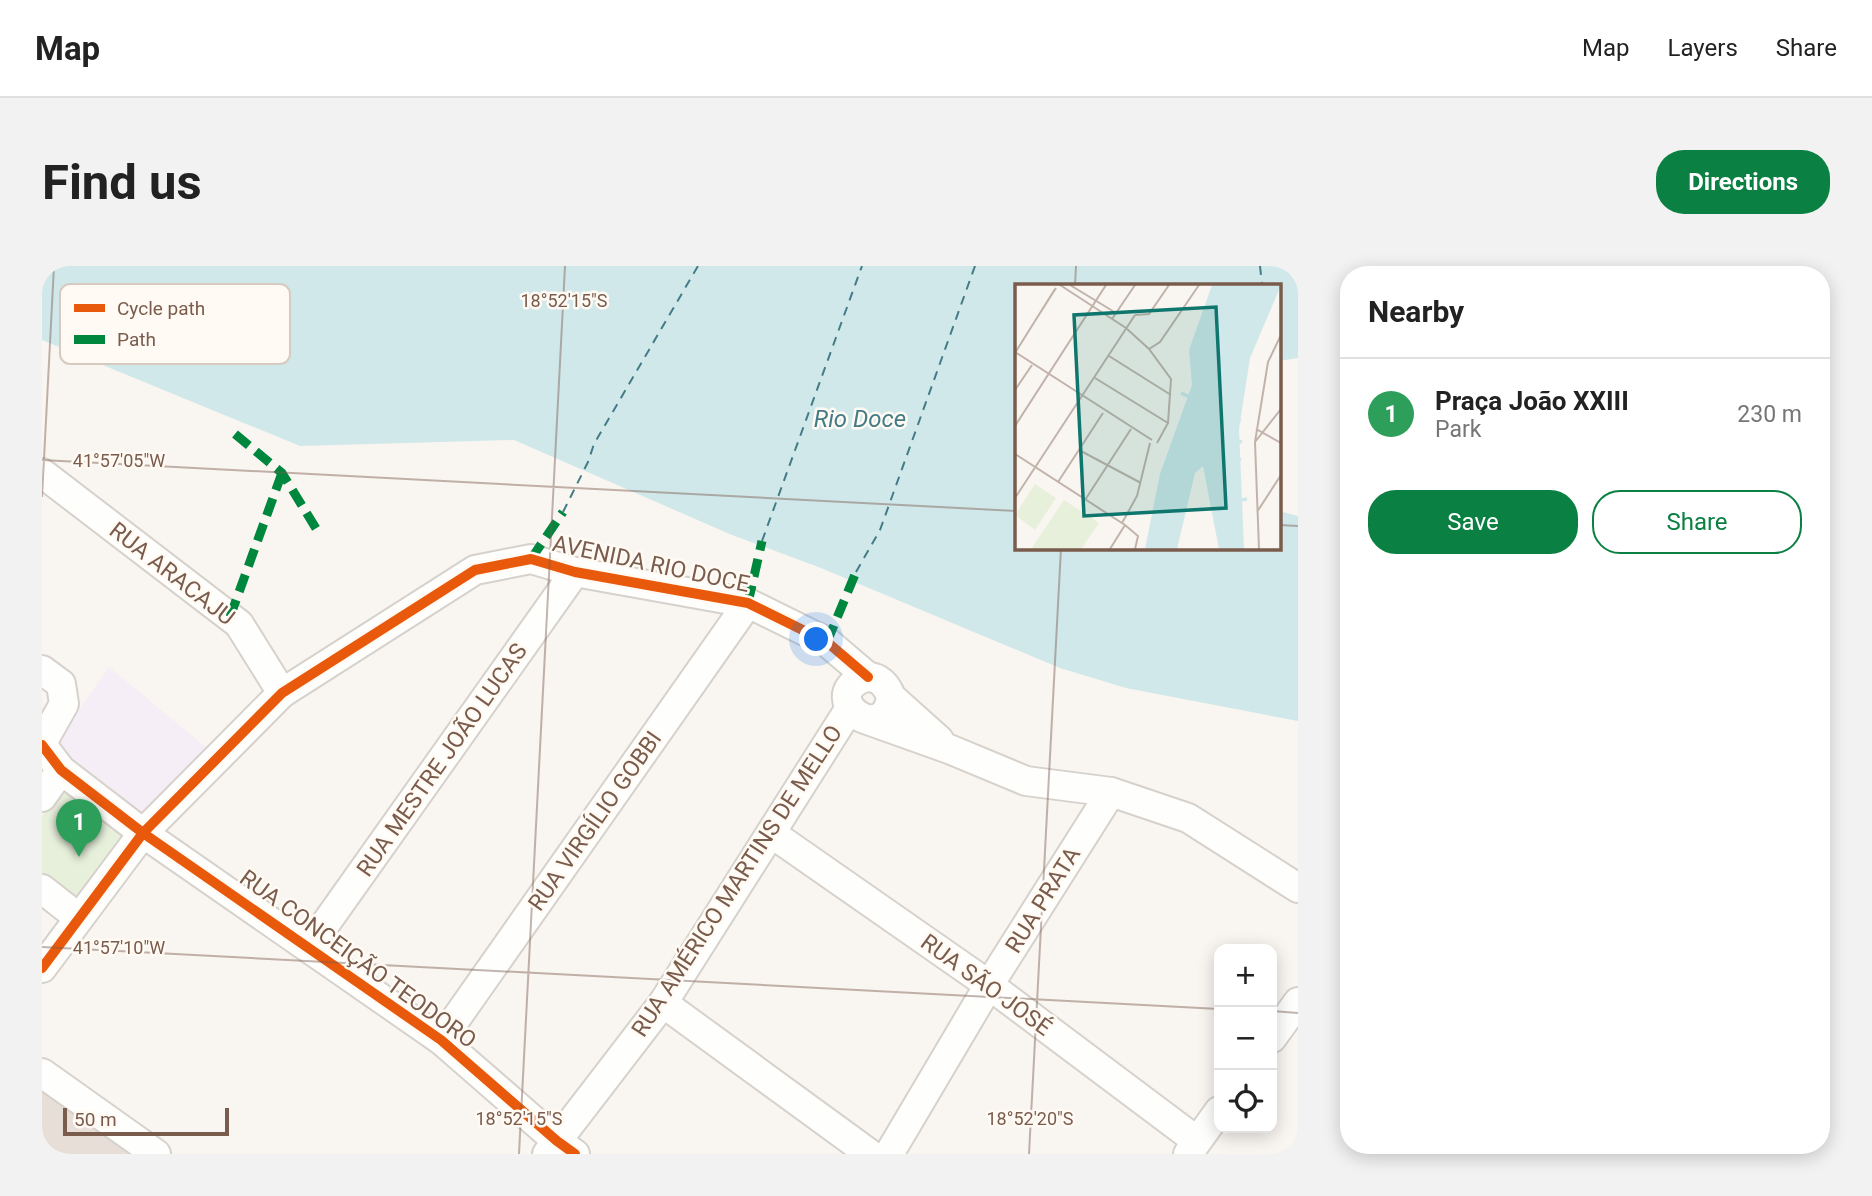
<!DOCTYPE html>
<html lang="en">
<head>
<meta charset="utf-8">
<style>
  body { margin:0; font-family:Roboto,sans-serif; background:#f2f2f2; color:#222 }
  .controls { position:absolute; right:21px; bottom:21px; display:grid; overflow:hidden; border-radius:14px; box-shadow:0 4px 18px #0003 }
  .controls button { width:63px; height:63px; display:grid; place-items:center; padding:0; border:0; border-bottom:2px solid #e0e0e0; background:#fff; color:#222; font:35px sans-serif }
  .scale { position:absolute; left:21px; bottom:18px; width:166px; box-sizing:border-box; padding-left:7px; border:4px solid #7a5c4d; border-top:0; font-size:19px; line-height:24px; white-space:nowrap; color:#7a5c4d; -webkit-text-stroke:5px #fffaf3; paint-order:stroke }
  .you { position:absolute; left:775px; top:374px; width:24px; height:24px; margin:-18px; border:5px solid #fff; border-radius:50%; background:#1a73e8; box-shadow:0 0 0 10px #1a73e833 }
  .badge { display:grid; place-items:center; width:46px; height:46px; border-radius:50%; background:#0b8043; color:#fff; font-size:23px; font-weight:700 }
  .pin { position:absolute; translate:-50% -58px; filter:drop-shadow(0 2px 4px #0008) }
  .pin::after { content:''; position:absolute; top:37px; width:24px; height:21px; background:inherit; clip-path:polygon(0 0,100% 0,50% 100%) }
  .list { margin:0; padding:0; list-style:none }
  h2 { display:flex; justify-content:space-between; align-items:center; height:91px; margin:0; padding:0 28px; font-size:30px }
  h2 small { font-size:23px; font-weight:400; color:#767676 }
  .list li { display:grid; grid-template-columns:46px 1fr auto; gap:21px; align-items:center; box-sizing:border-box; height:112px; padding:0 28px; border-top:2px solid #e0e0e0 }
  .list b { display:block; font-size:26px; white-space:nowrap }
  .list p { margin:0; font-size:23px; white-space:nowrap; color:#767676 }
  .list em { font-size:23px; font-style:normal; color:#767676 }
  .actions { display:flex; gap:14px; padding:21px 28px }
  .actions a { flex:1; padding:16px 0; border:2px solid #0b8043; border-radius:28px; text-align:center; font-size:24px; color:#0b8043 }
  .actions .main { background:#0b8043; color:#fff }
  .icon { flex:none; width:38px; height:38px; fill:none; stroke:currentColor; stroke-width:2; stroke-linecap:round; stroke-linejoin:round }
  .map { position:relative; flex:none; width:1256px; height:888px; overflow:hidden; border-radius:28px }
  header { display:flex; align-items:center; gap:42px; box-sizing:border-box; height:98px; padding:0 35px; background:#fff; border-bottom:2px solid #e0e0e0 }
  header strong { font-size:33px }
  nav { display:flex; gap:38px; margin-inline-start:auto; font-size:24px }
  .intro { display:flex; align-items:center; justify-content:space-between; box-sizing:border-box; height:168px; padding:0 42px }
  h1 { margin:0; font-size:49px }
  .button { padding:18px 32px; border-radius:28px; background:#0b8043; color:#fff; font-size:24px; font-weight:700 }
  main { display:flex; gap:42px; padding:0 42px }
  aside { flex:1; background:#fff; border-radius:28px; box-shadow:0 4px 18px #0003 }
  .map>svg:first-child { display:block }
  .education { fill:#f6eef6 }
  .green { fill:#e7f0db }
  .water { fill:#d0e8ea }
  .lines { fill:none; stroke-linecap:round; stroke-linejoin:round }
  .ferry { stroke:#437c86; stroke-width:2; stroke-dasharray:9 7; stroke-linecap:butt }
  .building { fill:#e6ded7 }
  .minor-casing { stroke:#d7d1cb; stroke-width:32 }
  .minor { stroke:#fefefd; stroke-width:28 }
  .quiet { stroke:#00873e; stroke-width:9; stroke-dasharray:18 9; stroke-linecap:butt }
  .cycleway-casing { stroke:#fffaf3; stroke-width:15 }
  .cycleway { stroke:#e8590c; stroke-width:10 }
  .ticks { fill:none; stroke:#7a5c4d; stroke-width:2; stroke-opacity:0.45 }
  .labels { text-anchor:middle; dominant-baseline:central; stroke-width:5; stroke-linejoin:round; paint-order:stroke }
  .street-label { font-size:23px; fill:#7a5c4d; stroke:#fffaf3 }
  .water-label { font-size:24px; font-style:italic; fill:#437c86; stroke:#fffaf3 }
  .inset-river { fill:none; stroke:#d0e8ea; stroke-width:3.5 }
  .inset-road { fill:none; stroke:#c2b3aa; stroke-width:2 }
  .view { fill:#0f766e; fill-opacity:0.15; stroke:#0f766e; stroke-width:3.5 }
  .inset-edge { fill:none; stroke:#7a5c4d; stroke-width:3.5 }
  .key { fill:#fffaf3; stroke:#d7cbc1; stroke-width:2 }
  .key-label { font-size:19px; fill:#7a5c4d }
  .ticks-label { font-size:18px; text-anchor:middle; fill:#7a5c4d; stroke:#fffaf3; stroke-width:5; stroke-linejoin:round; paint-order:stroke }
</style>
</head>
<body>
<header>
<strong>Map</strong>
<nav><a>Map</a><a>Layers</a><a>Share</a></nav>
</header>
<div class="intro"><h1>Find us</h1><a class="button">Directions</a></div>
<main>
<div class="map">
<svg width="1256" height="888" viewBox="0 0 1256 888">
  <rect width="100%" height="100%" fill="#f9f5f0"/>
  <polygon class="education" points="67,401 171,487 106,557 13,478"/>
  <polygon class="green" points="21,521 89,572 39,639 0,610 0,550"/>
  <polygon class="water" points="0,0 1256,0 1256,92 1237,95 1237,19 974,19 974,282 1237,282 1237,245 1256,250 1256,455 1084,422 1018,402 779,302 690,269 472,174 258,180 0,74"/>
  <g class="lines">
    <g class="ferry">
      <polyline points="1218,0 1220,19"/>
      <polyline points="521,246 546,196 552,178 656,0"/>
      <polyline points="720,275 820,0"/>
      <polyline points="814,306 838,264 933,0"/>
    </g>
  </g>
  <polygon class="building" points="0,817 97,888 0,888"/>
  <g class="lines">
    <defs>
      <g id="minor">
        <polyline points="0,207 197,358 240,427"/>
        <polyline points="0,404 19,418 22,438 0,477"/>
        <path d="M849,431C842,480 781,436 815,415C831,405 844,416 849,431L897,474"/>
        <polyline points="820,452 907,483 984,515 1069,526 1146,552 1256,622"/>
        <polyline points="0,479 19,504 101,567 399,774 515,875 533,888"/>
        <polyline points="0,531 19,504"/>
        <polyline points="729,567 947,719 1155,875"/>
        <polyline points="0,623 37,652"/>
        <polyline points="267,681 533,306"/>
        <polyline points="0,702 101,567 240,427 433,304 489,293 533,306 706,337 785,376 826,411"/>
        <polyline points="621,737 828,888"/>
        <polyline points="1230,772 1256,736"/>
        <polyline points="399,774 706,337"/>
        <polyline points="0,807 114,888"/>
        <polyline points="505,888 621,737 808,442"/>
        <polyline points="847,888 947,719 1069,526"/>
        <polyline points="1146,888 1177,845"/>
      </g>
    </defs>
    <use href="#minor" class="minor-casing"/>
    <use href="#minor" class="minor"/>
    <g class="quiet">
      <polyline points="193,168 240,207 275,264"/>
      <polyline points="489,293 521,246"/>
      <polyline points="706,337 720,275"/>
      <polyline points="188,351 240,207"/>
      <polyline points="785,376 814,306"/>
    </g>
    <defs>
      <g id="cycleway">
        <polyline points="0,479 19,504 101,567 399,774 515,875 533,888"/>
        <polyline points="0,702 101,567 240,427 433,304 489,293 533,306 706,337 785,376 826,411"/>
      </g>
    </defs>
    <use href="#cycleway" class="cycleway-casing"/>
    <use href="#cycleway" class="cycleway"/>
  </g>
  <path class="ticks" d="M1033,19L1034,0M0,194L974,245M0,231L12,0M1237,259L1256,260M0,681L1177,743M1230,745L1256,747M477,888L523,0M987,888L1019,282"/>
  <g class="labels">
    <g class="street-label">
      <text transform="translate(609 298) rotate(12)">AVENIDA RIO DOCE</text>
      <text transform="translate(130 308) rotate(38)">RUA ARACAJU</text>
      <text transform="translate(400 494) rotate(-55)">RUA MESTRE JOÃO LUCAS</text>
      <text transform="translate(553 555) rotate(-55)">RUA VIRGÍLIO GOBBI</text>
      <text transform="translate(695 615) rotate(-57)">RUA AMÉRICO MARTINS DE MELLO</text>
      <text transform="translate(1001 634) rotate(-58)">RUA PRATA</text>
      <text transform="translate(316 693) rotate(36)">RUA CONCEIÇÃO TEODORO</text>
      <text transform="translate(944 719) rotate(36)">RUA SÃO JOSÉ</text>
    </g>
    <g class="water-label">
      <text x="818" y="153">Rio Doce</text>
    </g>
  </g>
  <g transform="translate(973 18)">
    <rect width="266" height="266" fill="#f9f5f0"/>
    <path d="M20,200L41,214L20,246L0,231ZM49,216L84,239L66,265H16Z" fill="#e7f0db"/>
    <path d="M197,1H266L235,74L224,145L229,265H204L188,182L180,189L162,265H130L145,190L177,101L174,66Z" fill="#d0e8ea"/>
    <path class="inset-river" d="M166,109L226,137M163,141L227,158M159,156L226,176M196,221L232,215"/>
    <path class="inset-road" d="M45,1L111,44L134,65L156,95L153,139L142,159M55,1L101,29M120,31L134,30L154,1M97,35L120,1M20,37L41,4M134,65L145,58L184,1M0,68L137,156M0,69L40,5M94,72L156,111M80,94L153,139M0,106L17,81M0,142L91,1M241,145L266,159M240,158L266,125M64,166L126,199M0,170L110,241L123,252L120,265M43,198L88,129M0,214L120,31M70,216L116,145M242,228L266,191M107,239L122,212L135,159M95,265L110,241M244,265L240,158L253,78L266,51"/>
    <path class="view" d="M201,23L211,224L69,232L59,31Z"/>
    <rect width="266" height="266" class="inset-edge"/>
  </g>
  <rect x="18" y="18" width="230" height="80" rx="10" class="key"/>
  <rect x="32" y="38" width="31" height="8" fill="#e8590c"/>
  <rect x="32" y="69" width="31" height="9" fill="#00873e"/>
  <g class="key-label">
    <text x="75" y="49">Cycle path</text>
    <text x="75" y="80">Path</text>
  </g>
  <g class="ticks-label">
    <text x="522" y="41">18°52'15"S</text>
    <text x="77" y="201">41°57'05"W</text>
    <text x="77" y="688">41°57'10"W</text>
    <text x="477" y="859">18°52'15"S</text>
    <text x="988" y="859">18°52'20"S</text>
  </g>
</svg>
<div class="controls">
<button>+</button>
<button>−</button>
<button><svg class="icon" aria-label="locate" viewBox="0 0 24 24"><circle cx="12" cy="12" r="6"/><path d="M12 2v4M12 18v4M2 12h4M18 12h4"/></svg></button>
</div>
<div class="scale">50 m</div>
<div class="you"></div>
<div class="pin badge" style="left:37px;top:591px;background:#2e9e5b">1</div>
</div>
<aside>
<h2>Nearby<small></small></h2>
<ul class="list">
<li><span class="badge" style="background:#2e9e5b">1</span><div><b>Praça João XXIII</b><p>Park</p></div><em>230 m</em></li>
</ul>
<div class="actions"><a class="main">Save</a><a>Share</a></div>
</aside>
</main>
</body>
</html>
